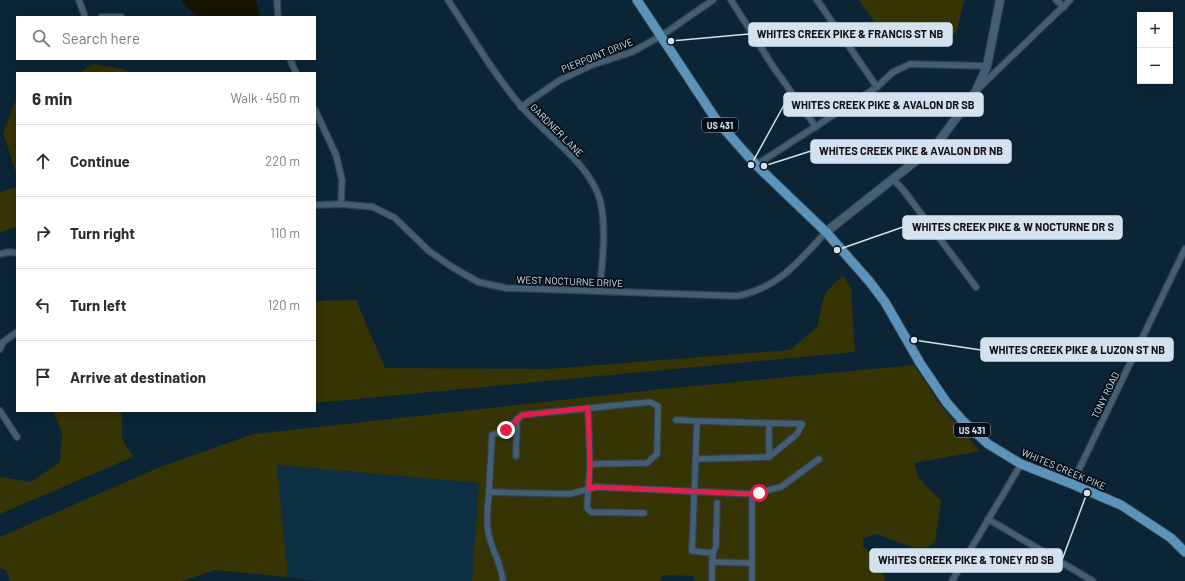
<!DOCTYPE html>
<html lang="en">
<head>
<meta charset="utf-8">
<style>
  body { margin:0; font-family:Barlow,sans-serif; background:#f7f7f7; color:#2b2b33 }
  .controls { position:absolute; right:12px; top:12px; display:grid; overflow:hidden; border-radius:0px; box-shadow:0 2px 10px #0003 }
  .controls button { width:36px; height:36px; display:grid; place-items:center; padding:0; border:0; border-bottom:1px solid #e1e1e2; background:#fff; color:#2b2b33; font:20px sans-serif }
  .stop { position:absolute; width:12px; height:12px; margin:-9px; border:3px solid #e11d48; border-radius:50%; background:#fff }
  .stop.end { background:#e11d48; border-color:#fff; box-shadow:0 1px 4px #0008 }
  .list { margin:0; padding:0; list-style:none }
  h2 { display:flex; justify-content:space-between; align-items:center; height:52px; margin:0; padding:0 16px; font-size:17px }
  h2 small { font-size:13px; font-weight:400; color:#7c7c81 }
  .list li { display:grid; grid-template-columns:26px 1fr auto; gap:12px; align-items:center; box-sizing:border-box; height:72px; padding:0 16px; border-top:1px solid #e1e1e2 }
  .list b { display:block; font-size:15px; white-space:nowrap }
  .list em { font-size:13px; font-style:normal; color:#7c7c81 }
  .icon { flex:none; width:22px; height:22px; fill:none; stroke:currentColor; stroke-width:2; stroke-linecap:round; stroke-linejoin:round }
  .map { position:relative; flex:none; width:1185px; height:581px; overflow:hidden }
  .search { position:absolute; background:#fff; box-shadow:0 2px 10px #0003; left:16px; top:16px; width:300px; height:44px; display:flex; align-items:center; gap:10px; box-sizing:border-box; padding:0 14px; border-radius:0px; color:#7c7c81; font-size:15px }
  .panel { position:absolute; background:#fff; box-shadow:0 2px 10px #0003; left:16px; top:72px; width:300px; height:340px; border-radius:0px }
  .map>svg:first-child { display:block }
  .built { fill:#0e3045 }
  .green { fill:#363305 }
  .water { fill:#161400 }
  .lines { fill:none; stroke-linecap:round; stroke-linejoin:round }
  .street-casing { stroke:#33404f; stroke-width:8 }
  .secondary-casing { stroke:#33404f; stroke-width:10 }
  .primary-casing { stroke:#33404f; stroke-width:11 }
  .street { stroke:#445f73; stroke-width:5.5 }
  .secondary { stroke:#445f73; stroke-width:8 }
  .primary { stroke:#5c93ba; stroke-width:9 }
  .route { stroke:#e11d48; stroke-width:5 }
  .labels { text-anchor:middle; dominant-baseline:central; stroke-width:3.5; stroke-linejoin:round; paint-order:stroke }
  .shield { fill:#040d15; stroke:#95a2ad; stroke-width:1 }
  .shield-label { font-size:9px; font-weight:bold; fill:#d3e2ee }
  .street-label { font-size:10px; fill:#d3e2ee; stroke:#040d15 }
  .leader { fill:none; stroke:#d3e2ee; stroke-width:1.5 }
  .callout-dot { fill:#d3e2ee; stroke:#040d15; stroke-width:1.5 }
  .callout { fill:#d3e2ee; stroke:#d3e2ee; stroke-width:1.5 }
  .callout-label { font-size:11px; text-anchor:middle; font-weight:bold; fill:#111 }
</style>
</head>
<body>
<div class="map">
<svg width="1185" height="581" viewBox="0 0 1185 581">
  <rect width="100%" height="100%" fill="#0b2536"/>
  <polygon class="built" points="277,465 479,483 472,581 319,581 288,577"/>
  <g class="green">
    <polygon points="859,0 964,0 956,34 915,24 889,43"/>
    <polygon points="93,64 123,69 131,73 79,73"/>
    <polygon points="17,97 17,176 3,133"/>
    <polygon points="17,187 17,227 0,232 0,192"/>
    <polygon points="843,275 851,288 855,352 315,403 315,301 356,300 385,368 548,369 790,350 817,327 825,293"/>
    <polygon points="914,365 944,410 980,451 914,463 919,478 941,501 935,542 922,551 877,534 863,538 863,546 880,562 885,581 696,581 693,576 664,575 659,581 472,581 479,483 277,465 288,577 215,570 182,581 10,581 6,570 0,568 0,537 160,467 253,434 662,389"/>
    <polygon points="53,411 122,411 122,439 133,457 0,514 0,477 31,482 60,462 62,432"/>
  </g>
  <polygon class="water" points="181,0 256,0 260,17 199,17 188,8"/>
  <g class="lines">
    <defs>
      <g id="street">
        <polyline points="79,0 85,17"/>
        <polyline points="277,0 278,17"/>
        <path d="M448,0C471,35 493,73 520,105C544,134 590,163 600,200C607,229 602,261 600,290"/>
        <polyline points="731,0 774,68 816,127"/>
        <polyline points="817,0 877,87"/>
        <polyline points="1056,0 1064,7"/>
        <polyline points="101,17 121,17"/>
        <polyline points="290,59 296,73"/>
        <polyline points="979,88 1070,0"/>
        <polyline points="521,107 560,80 592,65 632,52 661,36 713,0"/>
        <polyline points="315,110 336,155 342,180 341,204"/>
        <polyline points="756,165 877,87 893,72 910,64 987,66"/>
        <polyline points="893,179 904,191 976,287"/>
        <path d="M315,205L341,204L373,207L395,218L429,251L452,267L478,282L506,288L737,296C779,288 799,261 826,232"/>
        <polyline points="0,254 10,252 17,253"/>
        <polyline points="0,349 3,342 17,332"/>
        <polyline points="588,408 590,464"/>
        <polyline points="0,411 17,437"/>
        <polyline points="676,420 697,421 692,551 713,553 716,546 717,503"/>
        <polyline points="516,456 517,419"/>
        <polyline points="769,457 769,423"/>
        <polyline points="696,459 769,457 797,434 802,424 697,421"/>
        <polyline points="1072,484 1185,249"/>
        <polyline points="489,492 492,435 506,430 522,415 650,402 658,406 657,454 647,463 590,464 587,508 591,512 644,513"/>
        <polyline points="752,494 781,487 819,459"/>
        <polyline points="988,519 1093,581"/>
        <polyline points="713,553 712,562 752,563"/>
        <path d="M503,581C501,564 494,554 490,539C485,525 488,506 489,492L570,494L596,487L752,494V581"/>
        <polyline points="712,581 712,562"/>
        <polyline points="952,581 1021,464"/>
      </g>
      <polyline id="secondary" points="826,232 937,144 976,91 987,66 1000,0"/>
      <polyline id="primary" points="637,0 717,121 756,165 826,232 869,281 885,302 920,363 947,403 962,420 988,444 1021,464 1072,484 1121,505 1171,538 1185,552"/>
    </defs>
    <use href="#street" class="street-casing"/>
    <use href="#secondary" class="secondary-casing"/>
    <use href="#primary" class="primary-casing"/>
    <use href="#street" class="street"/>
    <use href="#secondary" class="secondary"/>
    <use href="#primary" class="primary"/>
  </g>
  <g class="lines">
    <polyline class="route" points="506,430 522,415 588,408 590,464 589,489 596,487 752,494 759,493"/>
  </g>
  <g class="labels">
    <g class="shield">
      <rect x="702" y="118" width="36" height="14" rx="3"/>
      <rect x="954" y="423" width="36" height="14" rx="3"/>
    </g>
    <g class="shield-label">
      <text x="720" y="125">US 431</text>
      <text x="972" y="430">US 431</text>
    </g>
    <g class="street-label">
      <text transform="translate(597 55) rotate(-22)">PIERPOINT DRIVE</text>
      <text transform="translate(557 130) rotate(45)">GARDNER LANE</text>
      <text transform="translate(570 281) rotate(2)">WEST NOCTURNE DRIVE</text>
      <text transform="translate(1105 395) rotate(-64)">TONY ROAD</text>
      <text transform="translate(1064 469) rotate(23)">WHITES CREEK PIKE</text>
    </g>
  </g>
  <path class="leader" d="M671 41L749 34M751 165L784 105M764 166L811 151M837 250L903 227M914 340L981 350M1087 493L1062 560"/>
  <g class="callout-dot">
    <circle cx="671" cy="41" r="4"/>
    <circle cx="751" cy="165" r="4"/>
    <circle cx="764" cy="166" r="4"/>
    <circle cx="837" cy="250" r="4"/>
    <circle cx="914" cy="340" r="4"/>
    <circle cx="1087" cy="493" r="4"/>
  </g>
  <g class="callout">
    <rect x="749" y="23" width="203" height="23" rx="4"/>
    <rect x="784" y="93" width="199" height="23" rx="4"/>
    <rect x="811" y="140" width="200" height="23" rx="4"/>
    <rect x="903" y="216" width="219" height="23" rx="4"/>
    <rect x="981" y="338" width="192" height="23" rx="4"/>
    <rect x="870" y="549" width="192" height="23" rx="4"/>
  </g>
  <g class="callout-label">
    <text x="850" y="38">WHITES CREEK PIKE &amp; FRANCIS ST NB</text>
    <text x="883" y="109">WHITES CREEK PIKE &amp; AVALON DR SB</text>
    <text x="911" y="155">WHITES CREEK PIKE &amp; AVALON DR NB</text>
    <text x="1013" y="231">WHITES CREEK PIKE &amp; W NOCTURNE DR S</text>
    <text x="1077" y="354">WHITES CREEK PIKE &amp; LUZON ST NB</text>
    <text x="966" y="564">WHITES CREEK PIKE &amp; TONEY RD SB</text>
  </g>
</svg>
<div class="controls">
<button>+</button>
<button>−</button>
</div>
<div class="stop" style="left:759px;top:493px"></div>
<div class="stop end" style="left:506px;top:430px"></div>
<div class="search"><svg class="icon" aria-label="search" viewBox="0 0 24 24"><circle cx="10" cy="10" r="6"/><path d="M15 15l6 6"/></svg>Search here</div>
<section class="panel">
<h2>6 min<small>Walk · 450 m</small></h2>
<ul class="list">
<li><svg class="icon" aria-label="ahead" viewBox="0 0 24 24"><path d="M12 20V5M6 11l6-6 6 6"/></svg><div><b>Continue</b></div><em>220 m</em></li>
<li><svg class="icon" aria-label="right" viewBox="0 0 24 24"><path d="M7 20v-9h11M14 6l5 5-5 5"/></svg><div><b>Turn right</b></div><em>110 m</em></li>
<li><svg class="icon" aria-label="left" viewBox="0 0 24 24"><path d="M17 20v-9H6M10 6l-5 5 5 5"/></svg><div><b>Turn left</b></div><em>120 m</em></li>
<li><svg class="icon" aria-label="arrive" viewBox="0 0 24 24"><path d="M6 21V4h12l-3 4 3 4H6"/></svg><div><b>Arrive at destination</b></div></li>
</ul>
</section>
</div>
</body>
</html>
